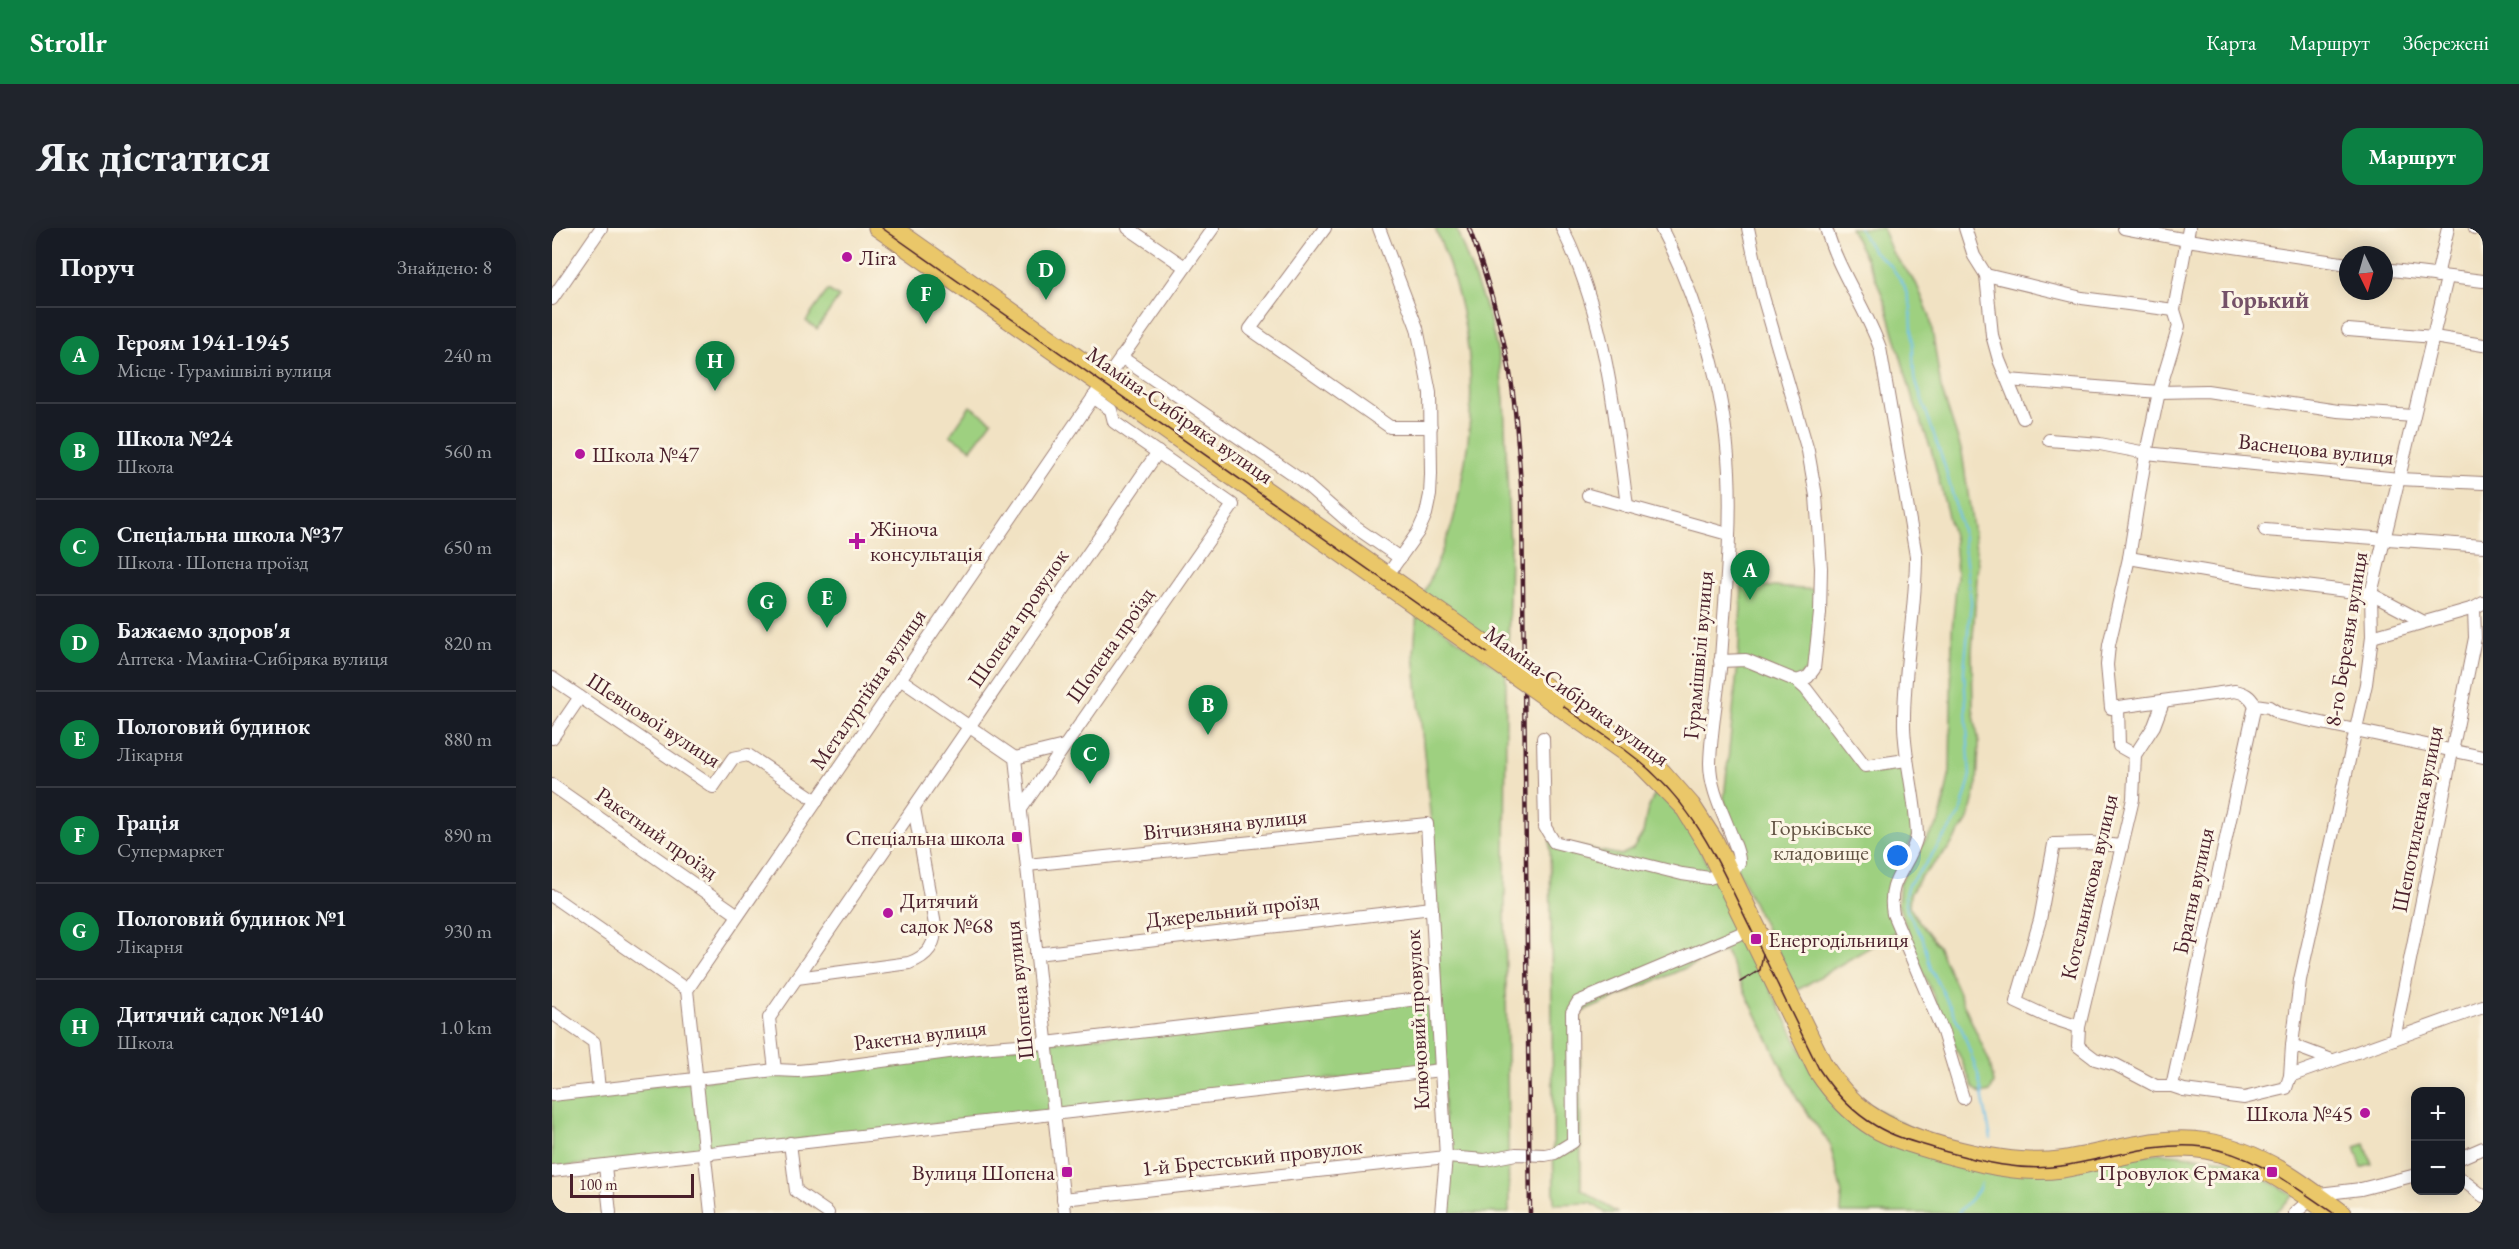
<!DOCTYPE html>
<html lang="uk">
<head>
<meta charset="utf-8">
<style>
  body { margin:0; font-family:"EB Garamond",serif; background:#20242c; color:#f1f3f6 }
  .controls { position:absolute; right:18px; bottom:18px; display:grid; overflow:hidden; border-radius:12px; box-shadow:0 3px 15px #0003 }
  .controls button { width:54px; height:54px; display:grid; place-items:center; padding:0; border:0; border-bottom:2px solid #363941; background:#171b24; color:#f1f3f6; font:30px sans-serif }
  .compass { position:absolute; left:1787px; top:18px; width:54px; height:54px; border-radius:50%; background:#171b24; box-shadow:0 3px 15px #0003; rotate:175deg }
  .scale { position:absolute; left:18px; bottom:15px; width:124px; box-sizing:border-box; padding-left:6px; border:3px solid #4a1f2b; border-top:0; font-size:16px; line-height:21px; white-space:nowrap; color:#4a1f2b; -webkit-text-stroke:4px #fcf5e5; paint-order:stroke }
  .you { position:absolute; left:1346px; top:628px; width:21px; height:21px; margin:-15px; border:4px solid #fff; border-radius:50%; background:#1a73e8; box-shadow:0 0 0 9px #1a73e833 }
  .badge { display:grid; place-items:center; width:39px; height:39px; border-radius:50%; background:#0b8043; color:#fff; font-size:20px; font-weight:700 }
  .pin { position:absolute; translate:-50% -50px; filter:drop-shadow(0 2px 3px #0008) }
  .pin::after { content:''; position:absolute; top:32px; width:21px; height:18px; background:inherit; clip-path:polygon(0 0,100% 0,50% 100%) }
  .list { margin:0; padding:0; list-style:none }
  h2 { display:flex; justify-content:space-between; align-items:center; height:78px; margin:0; padding:0 24px; font-size:26px }
  h2 small { font-size:20px; font-weight:400; color:#9ea1a6 }
  .list li { display:grid; grid-template-columns:39px 1fr auto; gap:18px; align-items:center; box-sizing:border-box; height:96px; padding:0 24px; border-top:2px solid #363941 }
  .list b { display:block; font-size:22px; white-space:nowrap }
  .list p { margin:0; font-size:20px; white-space:nowrap; color:#9ea1a6 }
  .list em { font-size:20px; font-style:normal; color:#9ea1a6 }
  .map { position:relative; flex:none; width:1931px; height:985px; overflow:hidden; border-radius:18px }
  header { display:flex; align-items:center; gap:36px; box-sizing:border-box; height:84px; padding:0 30px; background:#0b8043; color:#fff }
  header strong { font-size:28px }
  nav { display:flex; gap:33px; margin-inline-start:auto; font-size:21px }
  .intro { display:flex; align-items:center; justify-content:space-between; box-sizing:border-box; height:144px; padding:0 36px }
  h1 { margin:0; font-size:42px }
  .button { padding:15px 27px; border-radius:18px; background:#0b8043; color:#fff; font-size:21px; font-weight:700 }
  main { display:flex; gap:36px; padding:0 36px }
  aside { flex:1; background:#171b24; border-radius:18px; box-shadow:0 3px 15px #0003 }
  .map>svg:first-child { display:block }
  .green { fill:#9ed080; stroke:#747856; stroke-width:1.5 }
  .lines { fill:none; stroke-linecap:round; stroke-linejoin:round }
  .stream { stroke:#71c3ec; stroke-width:2 }
  .minor-casing { stroke:#9e8077; stroke-width:14 }
  .major-casing { stroke:#9e8077; stroke-width:17 }
  .minor { stroke:#fff; stroke-width:12 }
  .major { stroke:#eac769; stroke-width:15 }
  .tram { stroke:#4a1f2b; stroke-width:1.5 }
  .rail-casing { stroke:#4a1f2b; stroke-width:4.5 }
  .rail { stroke:#fcf5e5; stroke-width:2; stroke-dasharray:7; stroke-linecap:butt }
  .major-bridge-casing { stroke:#9e8077; stroke-width:17; stroke-linecap:butt }
  .major-bridge { stroke:#eac769; stroke-width:15 }
  .poi-dot { fill:#b5179e; stroke:#fcf5e5; stroke-width:2 }
  .labels { text-anchor:middle; dominant-baseline:central; stroke-width:6; stroke-linejoin:round; paint-order:stroke }
  .poi-label { font-size:22px; fill:#4a1f2b; stroke:#fcf5e5; text-anchor:start }
  .street-label { font-size:22px; fill:#4a1f2b; stroke:#fcf5e5 }
  .park-label { font-size:22px; fill:#635444; stroke:#fcf5e5 }
  .neighbourhood-label { font-size:24px; font-weight:bold; fill:#755168; stroke:#fcf5e5 }
</style>
</head>
<body>
<header>
<strong>Strollr</strong>
<nav><a>Карта</a><a>Маршрут</a><a>Збережені</a></nav>
</header>
<div class="intro"><h1>Як дістатися</h1><a class="button">Маршрут</a></div>
<main>
<aside>
<h2>Поруч<small>Знайдено: 8</small></h2>
<ul class="list">
<li><span class="badge">A</span><div><b>Героям 1941-1945</b><p>Місце · Гурамішвілі вулиця</p></div><em>240 m</em></li>
<li><span class="badge">B</span><div><b>Школа №24</b><p>Школа</p></div><em>560 m</em></li>
<li><span class="badge">C</span><div><b>Спеціальна школа №37</b><p>Школа · Шопена проїзд</p></div><em>650 m</em></li>
<li><span class="badge">D</span><div><b>Бажаємо здоров'я</b><p>Аптека · Маміна-Сибіряка вулиця</p></div><em>820 m</em></li>
<li><span class="badge">E</span><div><b>Пологовий будинок</b><p>Лікарня</p></div><em>880 m</em></li>
<li><span class="badge">F</span><div><b>Грація</b><p>Супермаркет</p></div><em>890 m</em></li>
<li><span class="badge">G</span><div><b>Пологовий будинок №1</b><p>Лікарня</p></div><em>930 m</em></li>
<li><span class="badge">H</span><div><b>Дитячий садок №140</b><p>Школа</p></div><em>1.0 km</em></li>
</ul>
</aside>
<div class="map">
<svg width="1931" height="985" viewBox="0 0 1931 985">
  <rect width="100%" height="100%" fill="#fcf5e5"/>
  <filter id="ink" filterUnits="userSpaceOnUse"><feTurbulence type="fractalNoise" baseFrequency=".0167" numOctaves="2"/><feDisplacementMap in="SourceGraphic" scale="12" xChannelSelector="R" yChannelSelector="G"/><feConvolveMatrix kernelMatrix="1 2 1 2 8 2 1 2 1" color-interpolation-filters="sRGB"/></filter>
  <filter id="wash" filterUnits="userSpaceOnUse"><feTurbulence type="fractalNoise" baseFrequency=".008" numOctaves="4" result="noise"/><feDisplacementMap in="SourceGraphic" scale="24" xChannelSelector="R" yChannelSelector="G"/><feGaussianBlur stdDeviation="1.35" result="paint"/><feColorMatrix in="noise" values="0 0 0 0 0 0 0 0 0 0 0 0 0 0 0 0 0 1.4 0 .05"/><feComposite in="paint" operator="in"/></filter>
  <g filter="url(#wash)">
    <rect width="100%" height="100%" fill="#f1e2c3"/>
    <g class="green">
      <path d="M883,0H904L937,89L947,130L952,171L958,318L956,427L871,368C881,344 892,320 900,296C904,283 906,269 909,255C928,166 919,84 883,0Z"/>
      <polygon points="1298,0 1330,0 1340,24 1364,55 1378,88 1389,160 1410,224 1426,335 1420,424 1421,480 1427,515 1425,558 1416,592 1397,620 1369,649 1358,666 1357,678 1363,688 1386,718 1438,835 1442,855 1438,864 1429,866 1421,859 1365,730 1346,676 1348,655 1367,621 1388,593 1398,543 1400,402 1405,347 1402,312 1379,221 1361,172 1334,77 1322,46"/>
      <polygon points="276,62 287,69 265,101 254,93"/>
      <polygon points="418,178 440,193 419,221 398,207"/>
      <polygon points="1190,357 1266,362 1259,440 1244,450 1306,537 1351,535 1362,607 1338,657 1345,703 1244,763 1184,639 1189,623 1172,571 1186,434"/>
      <polygon points="865,383 954,446 953,680 957,985 892,985 892,838 0,940 0,869 888,771 879,595 862,426"/>
      <polygon points="1106,558 1129,584 1261,845 1428,940 1610,925 1678,932 1742,967 1723,985 1289,985 1290,966 1278,916 1246,872 1173,723 1028,785 1029,961 1065,985 1054,985 1039,975 1002,976 998,613 1069,627 1081,621 1091,605 1095,584"/>
      <polygon points="1813,916 1820,936 1810,940 1803,919"/>
    </g>
    <g class="lines">
      <g class="stream">
        <polyline points="1307,0 1320,22 1339,38 1352,57 1359,79 1362,148 1393,239 1410,302 1419,374 1412,443 1418,551 1408,586 1372,638 1356,657 1353,667 1355,683 1371,711 1379,741 1411,804 1426,846 1439,911"/>
        <polyline points="1406,985 1426,963 1429,955"/>
      </g>
    </g>
  </g>
  <g filter="url(#ink)">
    <g class="lines">
      <defs>
        <g id="minor">
          <polyline points="576,0 633,39"/>
          <polyline points="773,0 698,101 838,199 879,199"/>
          <polyline points="827,0 865,100 878,165 879,246 878,267 874,286 866,304 832,352"/>
          <path d="M1010,0C1053,87 1063,183 1075,278"/>
          <polyline points="1196,0 1210,65 1256,223 1264,268 1269,340 1268,385 1262,441 1256,449 1245,453"/>
          <path d="M1274,0C1286,43 1313,78 1328,120L1364,328C1364,385 1351,441 1352,498C1353,535 1364,571 1365,608C1358,640 1334,650 1341,686L1391,804L1411,870"/>
          <polyline points="1413,0 1422,28 1434,47 1440,107 1447,132 1471,190"/>
          <polyline points="1572,0 1635,12 1796,36"/>
          <path d="M1637,0L1622,82L1627,98L1607,164L1594,225L1577,330L1557,417L1555,437L1559,480L1683,463C1693,465 1698,468 1703,477"/>
          <polyline points="1923,0 1931,1"/>
          <polyline points="1832,41 1931,53"/>
          <polyline points="1434,47 1530,70 1622,82"/>
          <polyline points="1885,48 1896,0"/>
          <polyline points="0,71 49,0"/>
          <polyline points="1796,102 1882,109 1931,117"/>
          <polyline points="569,129 749,252 800,297 848,330"/>
          <polyline points="1456,152 1607,164 1655,163 1786,183 1862,188"/>
          <polyline points="1497,212 1548,216 1594,225 1847,251 1931,255"/>
          <polyline points="1036,267 1176,306"/>
          <polyline points="1713,302 1931,318"/>
          <polyline points="1577,330 1705,352 1819,366 1870,393"/>
          <polyline points="1820,409 1922,380 1931,375"/>
          <polyline points="1168,433 1194,432 1245,453 1254,461 1313,538 1354,532"/>
          <polyline points="0,450 161,559 181,530 196,527 265,573"/>
          <polyline points="348,451 463,530 513,985"/>
          <polyline points="1611,474 1602,498 1583,527 1581,571 1527,799 1526,818 1543,831 1564,837 1604,858 1620,858 1632,862 1692,870 1734,860 1738,848 1740,817 1780,832"/>
          <polyline points="1703,477 1717,479 1728,486 1931,529"/>
          <polyline points="1566,479 1567,518 1583,527"/>
          <polyline points="0,510 28,469"/>
          <path d="M991,510L993,599L1002,614L1130,646L1157,650L1178,643L1187,635C1188,627 1183,617 1180,609C1171,585 1158,561 1158,535C1159,500 1166,466 1169,431C1173,369 1180,306 1177,244C1173,162 1147,73 1109,0"/>
          <polyline points="463,530 512,518"/>
          <polyline points="0,557 186,687"/>
          <polyline points="469,581 681,277 562,194 559,182 541,169"/>
          <polyline points="475,637 875,596 894,929 889,985"/>
          <polyline points="0,668 135,762"/>
          <polyline points="484,726 880,680"/>
          <path d="M245,750L357,735C376,728 384,717 383,697L362,580"/>
          <polyline points="0,785 42,814 47,861"/>
          <polyline points="1527,799 1494,788 1464,774 1488,692 1502,616 1539,615 1570,618"/>
          <polyline points="1842,811 1923,410 1922,380"/>
          <polyline points="1740,817 1748,752 1814,456 1820,409 1819,366 1895,50"/>
          <polyline points="223,842 217,790 606,224"/>
          <polyline points="1738,848 1931,779"/>
          <polyline points="1620,858 1703,477"/>
          <polyline points="0,867 223,842 246,843 278,840 426,820 494,815 884,769"/>
          <polyline points="238,915 244,963 276,985"/>
          <polyline points="1908,930 1931,920"/>
          <polyline points="53,938 58,985"/>
          <polyline points="0,943 889,842"/>
          <polyline points="1908,950 1931,968"/>
          <polyline points="1767,966 1809,961 1864,947"/>
          <polyline points="511,971 894,929 933,932 964,926 993,927 1003,925 1021,914 1020,784 1026,774 1204,699"/>
          <polyline points="159,985 135,762 543,167 661,0"/>
          <polyline points="1743,985 1757,973"/>
        </g>
        <g id="major">
          <polyline points="324,0 939,432"/>
          <polyline points="343,0 945,423"/>
          <path d="M1009,468L1094,528L1111,543L1140,576L1164,613L1273,837C1285,855 1298,871 1316,884C1358,914 1456,938 1508,931C1557,924 1606,904 1656,913C1709,922 1750,953 1792,985"/>
          <path d="M1003,477L1087,536L1132,582L1154,618L1264,843C1279,866 1297,886 1321,901C1341,913 1363,918 1385,925C1426,936 1467,948 1510,942C1558,934 1605,915 1654,923C1699,931 1739,958 1775,985"/>
        </g>
      </defs>
      <use href="#minor" class="minor-casing"/>
      <use href="#major" class="major-casing"/>
      <use href="#minor" class="minor"/>
      <use href="#major" class="major"/>
      <g class="tram">
        <path d="M330,0L1072,521C1139,570 1162,625 1197,697C1220,745 1243,793 1267,841C1282,864 1300,884 1324,898C1344,910 1366,915 1388,922C1428,933 1466,944 1509,938C1557,931 1603,913 1652,919C1702,926 1741,958 1781,985"/>
        <polyline points="1188,754 1208,742 1211,726"/>
      </g>
      <defs>
        <path id="rail" d="M917,0C931,38 943,75 952,115C964,165 966,219 970,271L978,985"/>
      </defs>
      <use href="#rail" class="rail-casing"/>
      <use href="#rail" class="rail"/>
      <defs>
        <g id="major-bridge">
          <polyline points="945,423 1009,468"/>
          <polyline points="939,432 1003,477"/>
        </g>
      </defs>
      <use href="#major-bridge" class="major-bridge-casing"/>
      <use href="#major-bridge" class="major-bridge"/>
    </g>
  </g>
  <g class="poi-dot">
    <circle cx="295" cy="29" r="6"/>
    <circle cx="28" cy="226" r="6"/>
    <path d="M302 304h6v6h6v6h-6v6h-6v-6h-6v-6h6z"/>
    <rect x="459" y="603" width="12" height="12" rx="3"/>
    <circle cx="336" cy="685" r="6"/>
    <rect x="1198" y="705" width="12" height="12" rx="3"/>
    <circle cx="1813" cy="885" r="6"/>
    <rect x="509" y="938" width="12" height="12" rx="3"/>
    <rect x="1714" y="938" width="12" height="12" rx="3"/>
  </g>
  <g class="labels">
    <g class="poi-label">
      <text x="307" y="29">Ліга</text>
      <text x="40" y="226">Школа №47</text>
      <text x="318" y="300">Жіноча<tspan x="318" dy="25">консультація</tspan></text>
      <text x="453" y="609" text-anchor="end">Спеціальна школа</text>
      <text x="348" y="672">Дитячий<tspan x="348" dy="25">садок №68</tspan></text>
      <text x="1216" y="711">Енергодільниця</text>
      <text x="1801" y="885" text-anchor="end">Школа №45</text>
      <text x="503" y="944" text-anchor="end">Вулиця Шопена</text>
      <text x="1708" y="944" text-anchor="end">Провулок Єрмака</text>
    </g>
    <g class="street-label">
      <text transform="translate(628 187) rotate(35)">Маміна-Сибіряка вулиця</text>
      <text transform="translate(1764 221) rotate(6)">Васнецова вулиця</text>
      <text transform="translate(466 390) rotate(-56)">Шопена провулок</text>
      <text transform="translate(1794 411) rotate(-81)">8-го Березня вулиця</text>
      <text transform="translate(558 417) rotate(-55)">Шопена проїзд</text>
      <text transform="translate(1146 427) rotate(-85)">Гурамішвілі вулиця</text>
      <text transform="translate(316 461) rotate(-56)">Металургійна вулиця</text>
      <text transform="translate(1025 468) rotate(36)">Маміна-Сибіряка вулиця</text>
      <text transform="translate(102 492) rotate(33)">Шевцової вулиця</text>
      <text transform="translate(1865 591) rotate(-79)">Шепотиленка вулиця</text>
      <text transform="translate(673 596) rotate(-6)">Вітчизняна вулиця</text>
      <text transform="translate(105 605) rotate(35)">Ракетний проїзд</text>
      <text transform="translate(1537 659) rotate(-77)">Котельникова вулиця</text>
      <text transform="translate(1641 663) rotate(-78)">Братня вулиця</text>
      <text transform="translate(680 682) rotate(-7)">Джерельний проїзд</text>
      <text transform="translate(467 762) rotate(-96)">Шопена вулиця</text>
      <text transform="translate(865 792) rotate(-93)">Ключовий провулок</text>
      <text transform="translate(368 807) rotate(-7)">Ракетна вулиця</text>
      <text transform="translate(700 929) rotate(-6)">1-й Брестський провулок</text>
    </g>
    <g class="park-label">
      <text x="1269" y="599">Горьківське<tspan x="1269" dy="25">кладовище</tspan></text>
    </g>
    <g class="neighbourhood-label">
      <text x="1713" y="71">Горький</text>
    </g>
  </g>
</svg>
<div class="controls">
<button>+</button>
<button>−</button>
</div>
<svg class="compass" viewBox="-18 -18 36 36"><path d="M0-13l5 13h-10z" fill="#e53935"/><path d="M0 13l5-13h-10z" fill="#9ea1a6"/></svg>
<div class="scale">100 m</div>
<div class="you"></div>
<div class="pin badge" style="left:1198px;top:372px">A</div>
<div class="pin badge" style="left:656px;top:507px">B</div>
<div class="pin badge" style="left:538px;top:556px">C</div>
<div class="pin badge" style="left:494px;top:72px">D</div>
<div class="pin badge" style="left:275px;top:400px">E</div>
<div class="pin badge" style="left:374px;top:96px">F</div>
<div class="pin badge" style="left:215px;top:404px">G</div>
<div class="pin badge" style="left:163px;top:163px">H</div>
</div>
</main>
</body>
</html>
